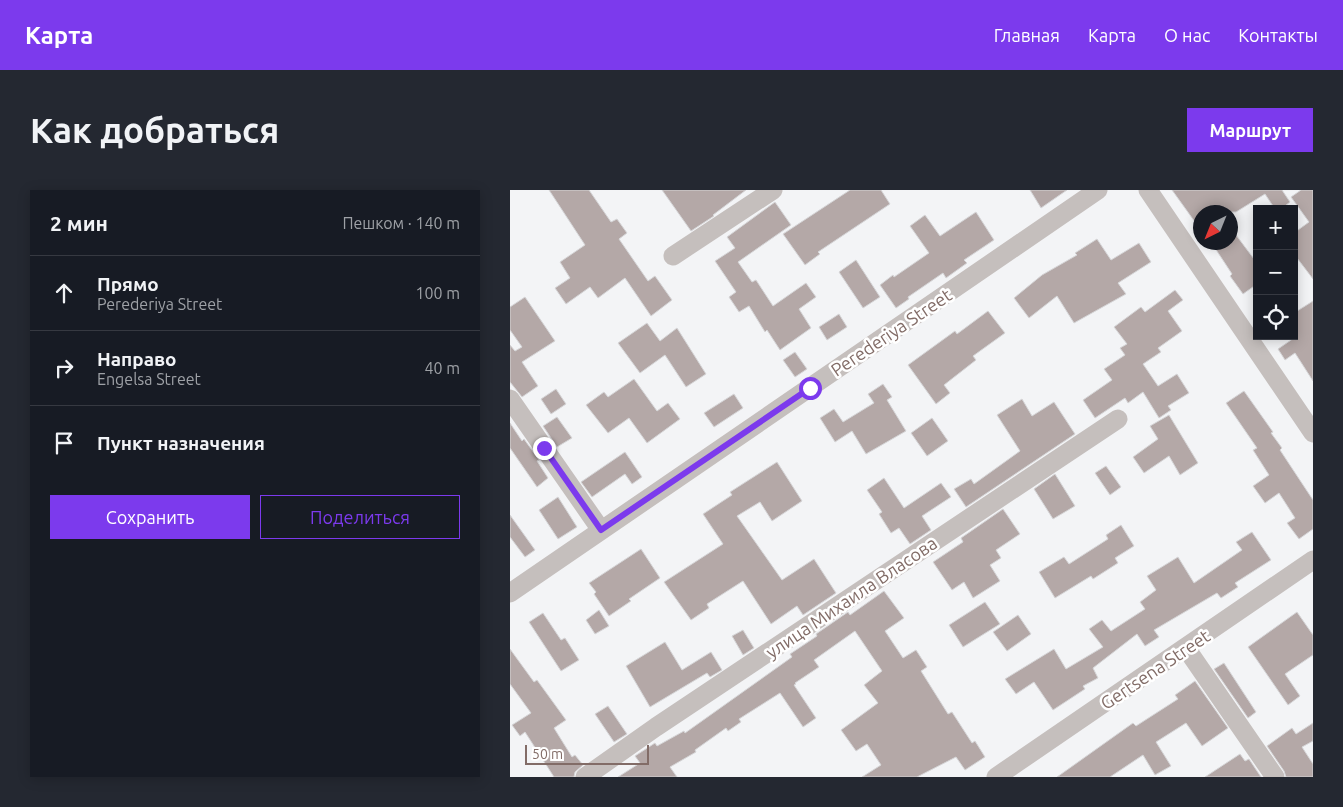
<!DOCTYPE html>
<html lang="ru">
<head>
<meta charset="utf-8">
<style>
  body { margin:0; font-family:Ubuntu,sans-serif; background:#242831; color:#f1f3f6 }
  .controls { position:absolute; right:15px; top:15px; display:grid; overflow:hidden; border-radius:0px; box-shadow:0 2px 12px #0003 }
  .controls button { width:45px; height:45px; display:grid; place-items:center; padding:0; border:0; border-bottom:1px solid #363941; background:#171b24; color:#f1f3f6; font:25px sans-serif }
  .compass { position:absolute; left:683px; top:15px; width:45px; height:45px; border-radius:50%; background:#171b24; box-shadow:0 2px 12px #0003; rotate:223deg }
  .scale { position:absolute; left:15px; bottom:12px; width:124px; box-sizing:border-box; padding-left:5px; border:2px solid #826c67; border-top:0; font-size:14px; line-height:18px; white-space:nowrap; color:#826c67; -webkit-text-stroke:4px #fff; paint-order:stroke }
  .stop { position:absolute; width:15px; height:15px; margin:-11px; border:4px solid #7c3aed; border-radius:50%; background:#fff }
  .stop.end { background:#7c3aed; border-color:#fff; box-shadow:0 1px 5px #0008 }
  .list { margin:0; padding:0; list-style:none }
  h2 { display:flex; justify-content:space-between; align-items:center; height:65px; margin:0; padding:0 20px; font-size:21px }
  h2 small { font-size:16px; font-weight:400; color:#9ea1a6 }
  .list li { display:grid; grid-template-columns:32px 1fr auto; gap:15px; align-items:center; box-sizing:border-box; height:75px; padding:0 20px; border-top:1px solid #363941 }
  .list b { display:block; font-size:19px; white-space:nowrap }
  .list p { margin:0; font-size:16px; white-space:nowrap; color:#9ea1a6 }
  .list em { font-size:16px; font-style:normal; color:#9ea1a6 }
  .actions { display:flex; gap:10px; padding:15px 20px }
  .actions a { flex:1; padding:11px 0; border:1px solid #7c3aed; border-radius:0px; text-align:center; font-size:18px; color:#7c3aed }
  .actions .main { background:#7c3aed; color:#fff }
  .icon { flex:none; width:28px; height:28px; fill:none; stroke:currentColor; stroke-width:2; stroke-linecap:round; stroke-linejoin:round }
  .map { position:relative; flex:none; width:803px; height:587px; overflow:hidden; border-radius:0px }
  header { display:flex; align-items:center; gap:30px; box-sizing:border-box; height:70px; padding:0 25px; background:#7c3aed; color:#fff }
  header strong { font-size:24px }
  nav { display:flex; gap:28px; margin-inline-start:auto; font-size:18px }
  .intro { display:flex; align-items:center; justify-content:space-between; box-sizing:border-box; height:120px; padding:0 30px }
  h1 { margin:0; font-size:35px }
  .button { padding:12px 22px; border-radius:0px; background:#7c3aed; color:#fff; font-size:18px; font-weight:700 }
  main { display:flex; gap:30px; padding:0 30px }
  aside { flex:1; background:#171b24; border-radius:0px; box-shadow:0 2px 12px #0003 }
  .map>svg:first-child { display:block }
  .building { fill:#b4a8a7; stroke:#d6d6d8 }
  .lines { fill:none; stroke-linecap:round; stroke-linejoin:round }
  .minor { stroke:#c5bfbd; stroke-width:19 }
  .route { stroke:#7c3aed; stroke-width:6 }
  .labels { text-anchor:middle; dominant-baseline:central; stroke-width:5; stroke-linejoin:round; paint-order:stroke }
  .street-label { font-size:18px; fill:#826c67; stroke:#fff }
</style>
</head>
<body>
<header>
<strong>Карта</strong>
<nav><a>Главная</a><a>Карта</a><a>О нас</a><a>Контакты</a></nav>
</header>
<div class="intro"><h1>Как добраться</h1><a class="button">Маршрут</a></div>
<main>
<aside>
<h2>2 мин<small>Пешком · 140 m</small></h2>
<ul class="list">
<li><svg class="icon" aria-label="ahead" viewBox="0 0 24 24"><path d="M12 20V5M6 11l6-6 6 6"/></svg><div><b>Прямо</b><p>Perederiya Street</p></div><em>100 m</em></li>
<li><svg class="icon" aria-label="right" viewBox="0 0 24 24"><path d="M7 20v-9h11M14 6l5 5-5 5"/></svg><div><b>Направо</b><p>Engelsa Street</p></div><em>40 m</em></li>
<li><svg class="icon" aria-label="arrive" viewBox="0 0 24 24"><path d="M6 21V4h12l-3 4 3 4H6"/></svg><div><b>Пункт назначения</b></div></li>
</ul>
<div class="actions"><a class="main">Сохранить</a><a>Поделиться</a></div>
</aside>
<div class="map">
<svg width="803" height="587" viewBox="0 0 803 587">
  <rect width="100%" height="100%" fill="#f3f4f6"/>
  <g class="building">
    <polygon points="39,0 79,0 101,32 107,29 117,43 109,49 138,91 145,86 162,110 141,126 115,88 88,108 80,97 56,114 45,98 60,88 50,72 75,55"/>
    <polygon points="152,0 236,0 203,25 204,26 181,41"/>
    <polygon points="340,0 371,0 380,14 308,62 310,64 295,75 273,44"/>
    <polygon points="520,0 557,0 531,18"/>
    <polygon points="662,0 772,0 780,12 771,19 765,19 755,4 726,22 690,22 690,39"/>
    <polygon points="791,0 803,0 803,89 784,64 784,43 799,32 781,7"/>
    <polygon points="265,12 281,35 228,72 242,92 246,90 263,116 296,93 306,107 289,119 301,138 270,160 257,140 255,142 239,116 229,122 219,107 226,102 205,71 225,58 217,47"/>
    <polygon points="466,22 484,50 454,70 457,73 436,88 433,83 398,107 399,109 386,118 370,95 383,85 384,87 419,63 400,36 415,25 430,46"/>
    <polygon points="720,37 747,73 747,94 733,104 720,86 722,84 701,52 720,52"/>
    <polygon points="587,49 601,70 629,53 641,72 608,93 616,104 564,133 547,106 519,128 504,108 532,85 567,65 565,63"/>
    <polygon points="346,70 370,107 353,118 329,82"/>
    <polygon points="665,100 673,110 658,121 672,141 648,158 651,162 633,174 648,196 667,184 679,203 658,216 661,220 649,228 633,202 618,213 615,208 585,228 573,210 602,190 594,179 615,165 610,158 617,154 604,137 631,117 635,122"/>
    <polygon points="15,107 45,151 12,172 28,196 12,207 0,192 0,155 5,161 12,157 0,140 0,117"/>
    <polygon points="803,111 803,191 785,163 775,170 768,159 784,148 784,123"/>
    <polygon points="478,121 495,143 463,166 466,170 434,195 440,203 426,214 398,175 445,141 447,144"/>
    <polygon points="329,124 337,137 317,150 309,137"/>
    <polygon points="137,133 150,151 167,138 196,184 176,197 155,165 130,183 108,153"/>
    <polygon points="285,162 297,179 285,187 273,170"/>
    <polygon points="124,189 147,221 158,213 170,229 137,253 119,228 98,243 76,215 94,202 98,207"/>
    <polygon points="373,194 382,207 377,210 396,241 356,264 342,241 325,252 310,228 324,219 333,232 364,213 358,204"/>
    <polygon points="46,199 56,214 41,224 31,209"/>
    <polygon points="734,201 763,242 761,243 772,258 770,260 803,310 803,339 789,349 777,333 785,328 769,303 755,313 743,296 759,285 743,260 747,258 716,213"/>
    <polygon points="224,204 233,218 204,237 194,223"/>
    <polygon points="512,209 522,226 544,212 565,244 456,317 444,299 461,289 464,294 510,261 487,225"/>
    <polygon points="659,225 688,273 670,285 659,266 634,283 623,267 648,249 640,236"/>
    <polygon points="47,227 62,248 47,257 33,236"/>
    <polygon points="422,228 438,251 417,266 401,243"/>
    <polygon points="0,233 12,251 14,249 29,270 27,271 38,288 27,297 0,258"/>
    <polygon points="115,262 132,287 122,294 115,284 82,307 71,292"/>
    <polygon points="267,272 292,311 262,331 250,312 227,326 272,390 304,369 326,403 293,425 287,416 261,434 233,391 197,414 199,418 181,430 154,392 213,354 193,324 222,305 220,302"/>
    <polygon points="596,276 611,297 600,305 585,283"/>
    <polygon points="545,284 565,316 543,329 524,299"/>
    <polygon points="374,288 394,318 431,293 441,307 412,326 421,340 400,354 389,338 381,343 369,324 372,322 357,300"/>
    <polygon points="48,307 67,337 48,349 29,320"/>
    <polygon points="493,319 510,344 486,360 491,368 480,375 490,391 463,408 454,392 442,400 423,372 453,352 451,348"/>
    <polygon points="0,325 25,360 15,367 0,347"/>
    <polygon points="611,335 624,356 605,368 608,373 583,389 581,386 545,408 529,382 554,367 559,374 598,349 596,345"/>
    <polygon points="742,342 761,370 725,393 728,397 711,408 707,403 644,440 649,447 635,456 627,444 583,478 588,488 573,496 575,499 543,520 524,492 506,504 495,489 544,459 556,479 593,457 579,439 592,430 601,441 635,419 630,412 646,400 637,386 668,367 684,393 732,360 726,352"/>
    <polygon points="131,359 150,388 119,409 121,411 99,426 84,404 86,402 79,393"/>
    <polygon points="374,401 394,428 375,441 393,468 406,460 417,477 411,481 438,524 442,522 462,553 465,551 475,567 455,580 446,567 407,587 352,587 371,575 357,554 346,561 331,540 368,513 354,495 372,481 345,441 304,470 309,477 285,493 286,494 284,495 306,528 293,537 270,503 229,529 231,532 218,541 216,538 185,560 186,562 160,577 167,587 108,587 130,573 125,566 145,553 147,556 174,541 175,543 282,467 280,464 307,446 306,444 338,422 340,425"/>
    <polygon points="475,412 490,434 453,457 439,435"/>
    <polygon points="89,420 99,436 85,444 76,430"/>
    <polygon points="787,422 803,445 803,465 775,484 790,506 778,515 738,457"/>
    <polygon points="33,423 51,450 55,448 69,470 51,481 19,432"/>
    <polygon points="508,425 521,444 497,461 483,442"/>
    <polygon points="233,440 244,458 233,465 222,446"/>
    <polygon points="155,452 172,480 201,462 212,480 200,487 197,483 140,517 116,476"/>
    <polygon points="0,459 24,492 27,490 56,530 44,538 62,567 65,565 73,575 65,582 64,587 44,587 15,542 10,546 2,535 21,523 0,494"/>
    <polygon points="714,473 746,522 738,528 704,479"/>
    <polygon points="685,491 718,538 692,556 676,533 646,552 661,576 645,585 633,565 600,587 547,587 623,533 626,536 668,509 665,505"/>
    <polygon points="98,516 117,544 104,552 85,524"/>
    <polygon points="803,533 803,551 792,557 803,574 803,587 776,587 774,581 757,556 782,538 786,544"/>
    <polygon points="730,564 735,571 739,569 751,587 695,587"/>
  </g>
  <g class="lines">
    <g class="minor">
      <polyline points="638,0 803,243"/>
      <polyline points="163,66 263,0"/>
      <polyline points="0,209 91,340"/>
      <polyline points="0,403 588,0"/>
      <polyline points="676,458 765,587"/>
      <polyline points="75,587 146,537 608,229"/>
      <polyline points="486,587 803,370"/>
    </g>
  </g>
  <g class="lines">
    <polyline class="route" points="34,258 91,340 300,198"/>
  </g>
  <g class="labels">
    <g class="street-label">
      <text transform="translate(381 142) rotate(-34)">Perederiya Street</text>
      <text transform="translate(341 407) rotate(-34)">улица Михаила Власова</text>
      <text transform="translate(645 479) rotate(-34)">Gertsena Street</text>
    </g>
  </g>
</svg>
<div class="controls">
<button>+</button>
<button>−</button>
<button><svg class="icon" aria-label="locate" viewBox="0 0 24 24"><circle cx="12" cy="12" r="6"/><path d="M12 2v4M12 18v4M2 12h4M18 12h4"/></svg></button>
</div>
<svg class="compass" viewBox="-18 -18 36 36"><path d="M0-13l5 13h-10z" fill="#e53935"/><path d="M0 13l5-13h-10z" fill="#9ea1a6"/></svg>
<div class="scale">50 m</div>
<div class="stop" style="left:300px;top:198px"></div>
<div class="stop end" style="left:34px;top:258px"></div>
</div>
</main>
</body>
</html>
